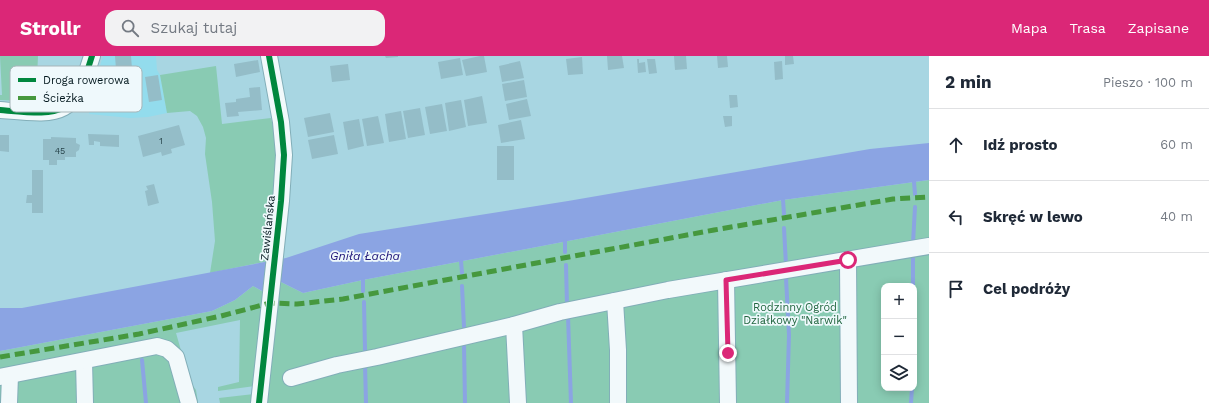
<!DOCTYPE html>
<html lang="pl">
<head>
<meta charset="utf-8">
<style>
  body { margin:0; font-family:"Work Sans",sans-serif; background:#f2f2f3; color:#1f2937 }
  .controls { position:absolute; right:12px; bottom:12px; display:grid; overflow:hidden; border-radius:8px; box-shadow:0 2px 10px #0003 }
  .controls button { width:36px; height:36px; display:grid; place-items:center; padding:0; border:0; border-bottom:1px solid #e0e1e3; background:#fff; color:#1f2937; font:20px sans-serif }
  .stop { position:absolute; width:12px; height:12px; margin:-9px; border:3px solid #db2777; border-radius:50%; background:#fff }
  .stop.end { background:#db2777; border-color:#fff; box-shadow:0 1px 4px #0008 }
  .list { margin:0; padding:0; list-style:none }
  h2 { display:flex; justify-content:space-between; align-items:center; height:52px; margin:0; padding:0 16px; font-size:17px }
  h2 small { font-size:13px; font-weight:400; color:#747a83 }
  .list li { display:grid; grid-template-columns:26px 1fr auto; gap:12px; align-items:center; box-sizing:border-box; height:72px; padding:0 16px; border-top:1px solid #e0e1e3 }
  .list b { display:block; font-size:15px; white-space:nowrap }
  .list em { font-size:13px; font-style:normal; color:#747a83 }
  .icon { flex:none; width:22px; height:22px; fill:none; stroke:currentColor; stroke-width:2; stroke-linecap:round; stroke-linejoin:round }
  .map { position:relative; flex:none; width:929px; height:347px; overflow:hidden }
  header { display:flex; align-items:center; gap:24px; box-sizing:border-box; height:56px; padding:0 20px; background:#db2777; color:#fff }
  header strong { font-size:19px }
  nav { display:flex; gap:22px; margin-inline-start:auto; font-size:14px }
  .search { width:280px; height:36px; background:#f2f2f3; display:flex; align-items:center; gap:10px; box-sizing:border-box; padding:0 14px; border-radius:12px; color:#747a83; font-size:15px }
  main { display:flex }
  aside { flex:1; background:#fff }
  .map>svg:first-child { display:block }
  .built { fill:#93dced }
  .green { fill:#89cbb3; fill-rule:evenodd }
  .water { fill:#8ba4e3 }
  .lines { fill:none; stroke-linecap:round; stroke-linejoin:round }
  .stream { stroke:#8ba4e3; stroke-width:4 }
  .building { fill:#94bdc8 }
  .minor-casing { stroke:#82aeb8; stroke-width:18 }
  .minor { stroke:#f2f9fb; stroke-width:16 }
  .quiet { stroke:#46983e; stroke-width:5; stroke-dasharray:10 5; stroke-linecap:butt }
  .cycleway-casing { stroke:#eff9fc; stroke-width:8 }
  .cycleway { stroke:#00873e; stroke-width:6 }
  .route { stroke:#db2777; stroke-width:5 }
  .labels { text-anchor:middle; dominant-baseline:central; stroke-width:3.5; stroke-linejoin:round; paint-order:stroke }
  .number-label { font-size:9px; fill:#264249 }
  .street-label { font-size:11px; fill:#00161c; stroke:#eff9fc }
  .park-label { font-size:11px; fill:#20653e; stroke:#eff9fc }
  .water-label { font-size:12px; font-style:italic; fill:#1d1478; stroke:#eff9fc }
  .key { fill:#eff9fc; stroke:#a7b5b9; stroke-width:1 }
  .key-label { font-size:11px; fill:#00161c }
</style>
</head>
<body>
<header>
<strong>Strollr</strong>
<div class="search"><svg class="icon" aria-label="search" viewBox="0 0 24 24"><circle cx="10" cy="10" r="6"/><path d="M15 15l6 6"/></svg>Szukaj tutaj</div>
<nav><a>Mapa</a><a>Trasa</a><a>Zapisane</a></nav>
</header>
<main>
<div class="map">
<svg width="929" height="347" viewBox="0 0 929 347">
  <rect width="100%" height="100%" fill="#a8d6e2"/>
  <polygon class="built" points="103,0 156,0 157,14 160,19 167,57 148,61 130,62 89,58 93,32"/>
  <g class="green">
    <polygon points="0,0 38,0 36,46 0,44 0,39 2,39"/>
    <polygon points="216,10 222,68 271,62 278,92 273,159 268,205 210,217 215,185 212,146 205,98 206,82 203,71 197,60 190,55 167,57 160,19"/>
    <path d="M929,124V347H267L273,284L281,226L303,237L363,224L783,144ZM884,230H914V332H884Z"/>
    <polygon points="253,230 265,237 255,330 218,335 218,331 239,326 240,264 176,277 190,326 196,334 198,347 0,347 0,295 212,255 235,244"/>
    <polygon points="254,338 254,347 220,347 219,342"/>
  </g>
  <polygon class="water" points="929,87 929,124 783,144 363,224 303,237 281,226 262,235 253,230 235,244 212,255 0,295 0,252 22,252 286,202 359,178 568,145 870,93"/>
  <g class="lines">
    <g class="stream">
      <polyline points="914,126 915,138"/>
      <polyline points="783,144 784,158"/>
      <polyline points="784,172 786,209"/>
      <polyline points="565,185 565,196"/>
      <polyline points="913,187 915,151"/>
      <polyline points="913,197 913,230"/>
      <polyline points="461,205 462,217"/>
      <polyline points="566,209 567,249"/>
      <polyline points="786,222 789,279 787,347"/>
      <polyline points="363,224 363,235"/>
      <polyline points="462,230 464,271"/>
      <polyline points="364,246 365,294"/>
      <polyline points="568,260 571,347"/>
      <polyline points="464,288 465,347"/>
      <polyline points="142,304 146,347"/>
      <polyline points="365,308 366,347"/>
      <polyline points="911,347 912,332"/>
    </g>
  </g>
  <g class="building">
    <polygon points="115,0 131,0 133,25 117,26"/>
    <polygon points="385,0 398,0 398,1 386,2"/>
    <polygon points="480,0 484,0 487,16 466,20 462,4"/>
    <polygon points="607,0 622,0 624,12 608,14"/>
    <polygon points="674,0 686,0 687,13 675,14"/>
    <polygon points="717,0 727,0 728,11 718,12"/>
    <polygon points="785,0 793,0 794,8 785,9"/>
    <polygon points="582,1 583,18 568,19 566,3"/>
    <polygon points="460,2 463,19 441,23 438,6"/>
    <polygon points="637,3 639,3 639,7 645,6 646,16 638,17"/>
    <polygon points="647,3 655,3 657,17 649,18"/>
    <polygon points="258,4 260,16 236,21 234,8"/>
    <polygon points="520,5 524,22 502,26 499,10"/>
    <polygon points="782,5 783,23 775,24 774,6"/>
    <polygon points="348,8 350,24 332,26 330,10"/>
    <polygon points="158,19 162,44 149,46 145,21"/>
    <polygon points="524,24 527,41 505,45 502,28"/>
    <polygon points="260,31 262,54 238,56 239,60 227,61 225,47 236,46 236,43 250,41 249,32"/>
    <polygon points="729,39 737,39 738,51 730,52"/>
    <polygon points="482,40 487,67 468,70 464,44"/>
    <polygon points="527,43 531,60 509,64 506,48"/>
    <polygon points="461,44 466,71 449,75 445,47"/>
    <polygon points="442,48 447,75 430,78 425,51"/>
    <polygon points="420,52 425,79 408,82 403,55"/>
    <polygon points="401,55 406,83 389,86 385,58"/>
    <polygon points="330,57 334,76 308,81 304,62"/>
    <polygon points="378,60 384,87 367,90 362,63"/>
    <polygon points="723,60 732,60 732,70 725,71"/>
    <polygon points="359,63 364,90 348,94 343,66"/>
    <polygon points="521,64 525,83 501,87 498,69"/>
    <polygon points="179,69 185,89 171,93 172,97 162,100 161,96 143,101 138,80"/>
    <polygon points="88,78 119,79 119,91 100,90 100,86 94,85 94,89 89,89"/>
    <polygon points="0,79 9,79 9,96 0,95"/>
    <polygon points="334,79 338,98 312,103 308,84"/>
    <polygon points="51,81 76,82 76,87 80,89 79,94 76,96 76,101 65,101 65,104 57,104 57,109 49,109 49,104 43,104 43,83 51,83"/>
    <rect x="497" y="90" width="17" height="34"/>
    <polygon points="32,114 43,114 43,157 32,157 32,147 26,147 27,139 32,139"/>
    <polygon points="154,128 159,147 148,150 145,135 148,134 146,130"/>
  </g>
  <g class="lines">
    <defs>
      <g id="minor">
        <path d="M0,54C61,59 73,63 92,0"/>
        <polyline points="848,204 849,347"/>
        <polyline points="726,224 728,347"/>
        <polyline points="615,245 618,294 618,347"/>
        <polyline points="514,269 518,347"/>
        <polyline points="84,305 85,347"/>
        <polyline points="0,321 157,290 167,293 176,301 189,347"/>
        <polyline points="291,322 337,309 377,301 514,269 560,256 668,234 929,190"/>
        <polyline points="9,347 10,320"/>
        <polyline points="259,347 281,145 284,99 281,66 269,0"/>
      </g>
    </defs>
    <use href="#minor" class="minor-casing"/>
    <use href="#minor" class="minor"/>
    <polyline class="quiet" points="0,301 139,278 221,260 270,247 297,248 343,243 714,174 893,143 929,141"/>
    <defs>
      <g id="cycleway">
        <path d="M0,54C61,59 73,63 92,0"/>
        <polyline points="259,347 281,145 284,99 281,66 269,0"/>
      </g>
    </defs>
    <use href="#cycleway" class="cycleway-casing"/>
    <use href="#cycleway" class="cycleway"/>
  </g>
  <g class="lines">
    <polyline class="route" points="728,297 726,224 848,204"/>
  </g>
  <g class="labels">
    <g class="number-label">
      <text x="161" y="85">1</text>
      <text x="60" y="95">45</text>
    </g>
    <g class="street-label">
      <text transform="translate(268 172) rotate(-84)">Zawiślańska</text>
    </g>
    <g class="park-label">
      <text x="795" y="251">Rodzinny Ogród<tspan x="795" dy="13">Działkowy "Narwik"</tspan></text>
    </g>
    <g class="water-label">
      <text x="365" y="200">Gniła Łacha</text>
    </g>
  </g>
  <rect x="10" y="10" width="132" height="46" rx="6" class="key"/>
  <rect x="18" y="22" width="18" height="4" fill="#00873e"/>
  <rect x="18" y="40" width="18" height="4" fill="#46983e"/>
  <g class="key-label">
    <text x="43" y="28">Droga rowerowa</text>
    <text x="43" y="46">Ścieżka</text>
  </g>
</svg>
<div class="controls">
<button>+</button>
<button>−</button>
<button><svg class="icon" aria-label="layers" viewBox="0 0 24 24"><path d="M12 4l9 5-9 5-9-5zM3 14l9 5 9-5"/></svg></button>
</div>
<div class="stop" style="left:848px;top:204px"></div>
<div class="stop end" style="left:728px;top:297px"></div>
</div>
<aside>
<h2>2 min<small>Pieszo · 100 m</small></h2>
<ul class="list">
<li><svg class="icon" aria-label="ahead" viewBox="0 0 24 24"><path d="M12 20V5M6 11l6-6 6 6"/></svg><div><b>Idź prosto</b></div><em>60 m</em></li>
<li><svg class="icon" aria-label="left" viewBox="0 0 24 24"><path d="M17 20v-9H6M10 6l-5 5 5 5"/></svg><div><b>Skręć w lewo</b></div><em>40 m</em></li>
<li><svg class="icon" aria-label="arrive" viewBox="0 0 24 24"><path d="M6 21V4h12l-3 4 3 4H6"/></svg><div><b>Cel podróży</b></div></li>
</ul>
</aside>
</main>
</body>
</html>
